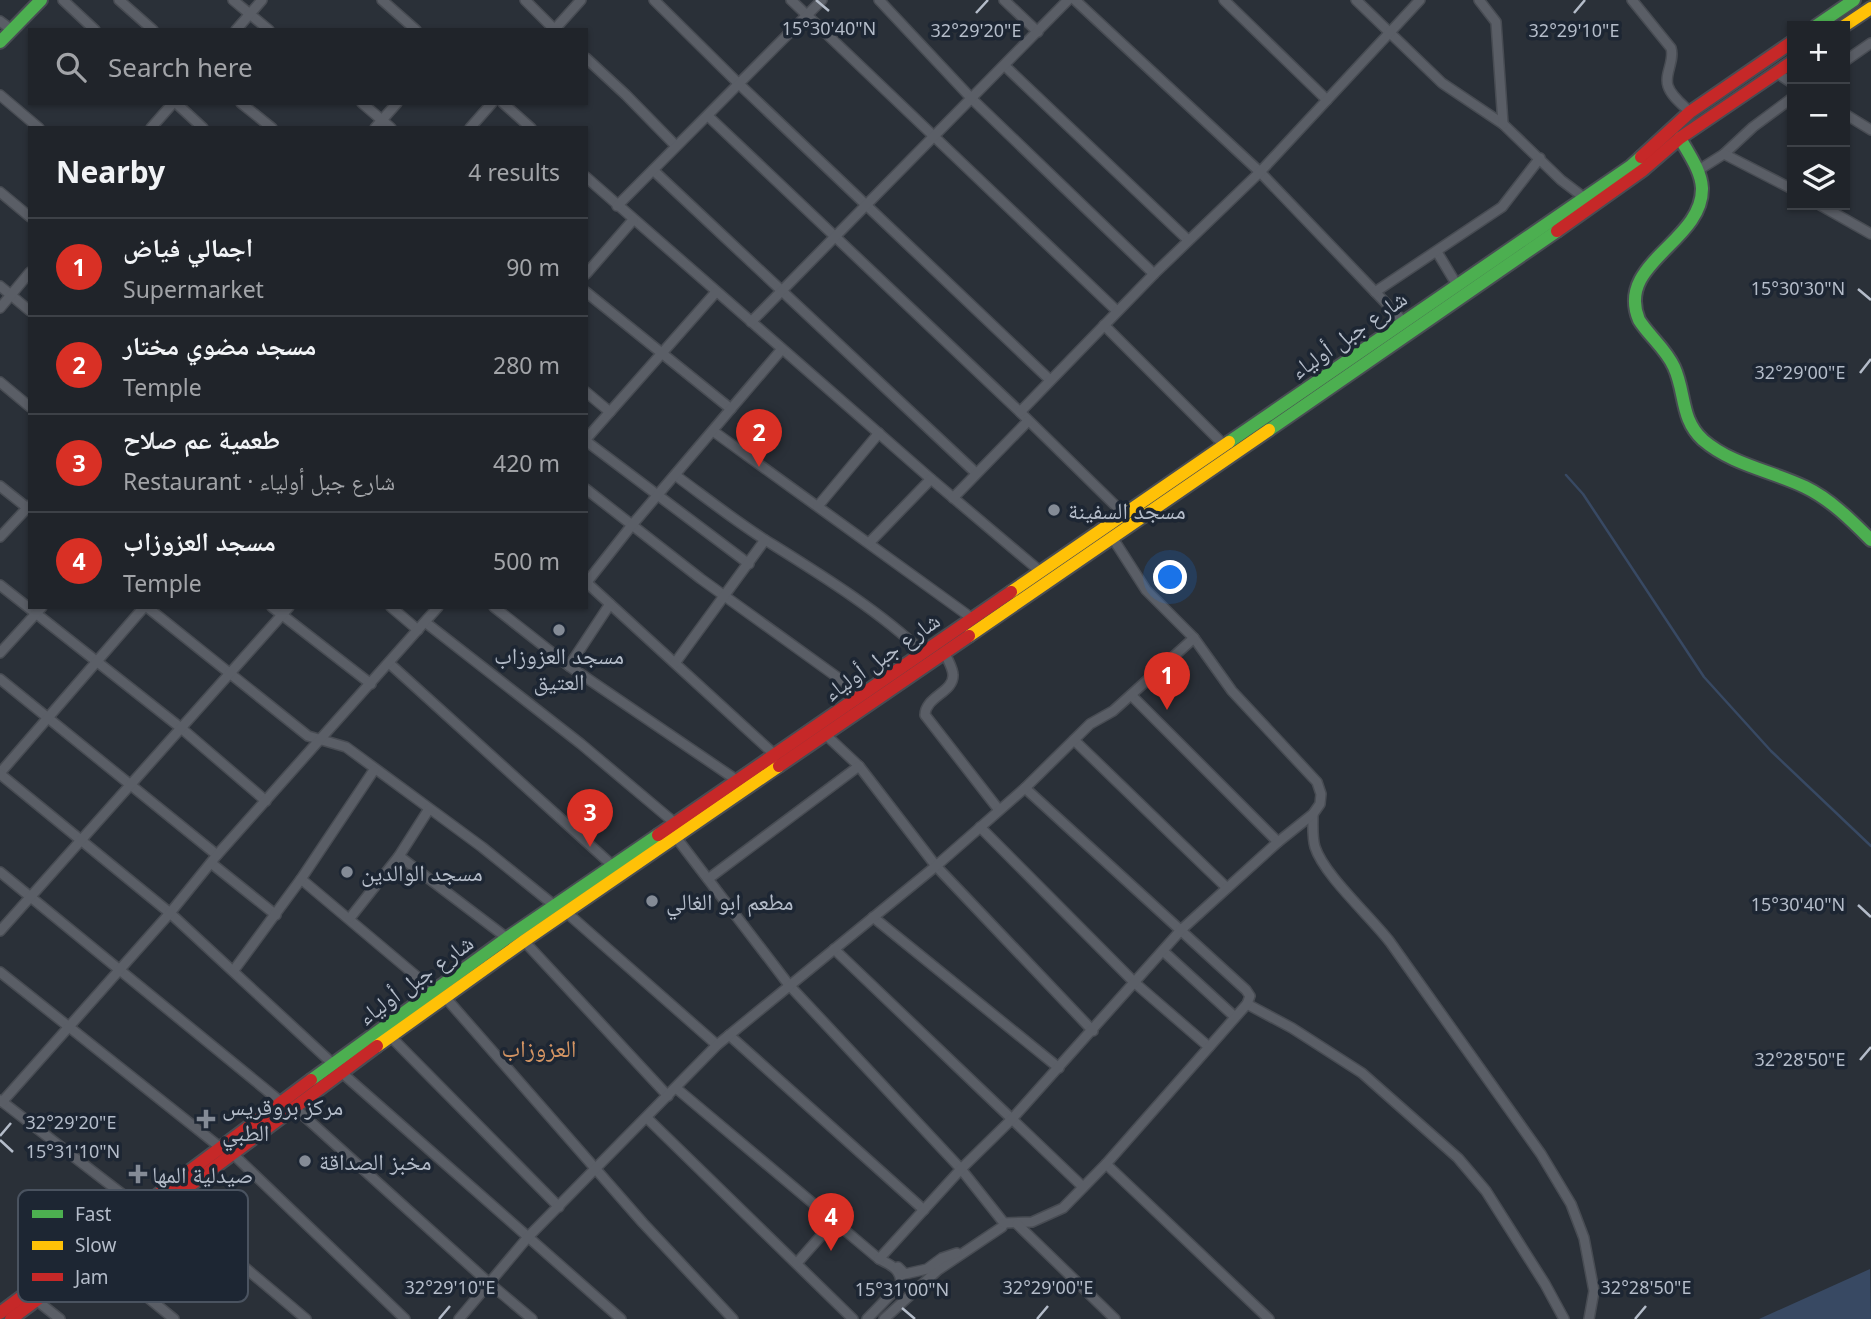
<!DOCTYPE html>
<html lang="en">
<head>
<meta charset="utf-8">
<style>
  body { margin:0; font-family:"Noto Sans","Noto Naskh Arabic",sans-serif; background:#282c32; color:#f1f3f6 }
  .controls { position:absolute; right:21px; top:21px; display:grid; overflow:hidden; border-radius:0px; box-shadow:0 2px 5px #0004 }
  .controls button { width:63px; height:63px; display:grid; place-items:center; padding:0; border:0; border-bottom:2px solid #3d4147; background:#20242a; color:#f1f3f6; font:35px sans-serif }
  .you { position:absolute; left:1171px; top:578px; width:24px; height:24px; margin:-18px; border:5px solid #fff; border-radius:50%; background:#1a73e8; box-shadow:0 0 0 10px #1a73e833 }
  .badge { display:grid; place-items:center; width:46px; height:46px; border-radius:50%; background:#d93025; color:#fff; font-size:23px; font-weight:700 }
  .pin { position:absolute; translate:-50% -58px; filter:drop-shadow(0 2px 4px #0008) }
  .pin::after { content:''; position:absolute; top:37px; width:24px; height:21px; background:inherit; clip-path:polygon(0 0,100% 0,50% 100%) }
  .list { margin:0; padding:0; list-style:none }
  h2 { display:flex; justify-content:space-between; align-items:center; height:91px; margin:0; padding:0 28px; font-size:30px }
  h2 small { font-size:23px; font-weight:400; color:#a2a4a8 }
  .list li { display:grid; grid-template-columns:46px 1fr auto; gap:21px; align-items:center; box-sizing:border-box; height:98px; padding:0 28px; border-top:2px solid #3d4147 }
  .list b { display:block; font-size:26px; white-space:nowrap }
  .list p { margin:0; font-size:23px; white-space:nowrap; color:#a2a4a8 }
  .list em { font-size:23px; font-style:normal; color:#a2a4a8 }
  .icon { flex:none; width:38px; height:38px; fill:none; stroke:currentColor; stroke-width:2; stroke-linecap:round; stroke-linejoin:round }
  .map { position:relative; flex:none; width:1871px; height:1319px; overflow:hidden }
  .search { position:absolute; background:#20242a; box-shadow:0 2px 5px #0004; left:28px; top:28px; width:560px; height:77px; display:flex; align-items:center; gap:18px; box-sizing:border-box; padding:0 24px; border-radius:0px; color:#a2a4a8; font-size:26px }
  .panel { position:absolute; background:#20242a; box-shadow:0 2px 5px #0004; left:28px; top:126px; width:560px; height:483px; border-radius:0px }
  .map>svg:first-child { display:block }
  .water { fill:#384963 }
  .lines { fill:none; stroke-linecap:round; stroke-linejoin:round }
  .stream { stroke:#384963; stroke-width:2.5 }
  .street-casing { stroke:#484c53; stroke-width:12 }
  .fast-casing { stroke:#484c53; stroke-width:16 }
  .slow-casing { stroke:#484c53; stroke-width:16 }
  .jam-casing { stroke:#484c53; stroke-width:16 }
  .street { stroke:#5a5e66; stroke-width:9 }
  .fast { stroke:#4caf50; stroke-width:12 }
  .slow { stroke:#ffc107; stroke-width:12 }
  .jam { stroke:#c62828; stroke-width:12 }
  .ticks { fill:none; stroke:#b4bcc9; stroke-width:2.5 }
  .poi-dot { fill:#848b96; stroke:#1d2633; stroke-width:2.5 }
  .labels { text-anchor:middle; dominant-baseline:central; stroke-width:7; stroke-linejoin:round; paint-order:stroke }
  .street-label { font-size:23px; fill:#b4bcc9; stroke:#1d2633 }
  .poi-label { font-size:23px; fill:#b4bcc9; stroke:#1d2633; text-anchor:start }
  .neighbourhood-label { font-size:24px; fill:#d59563; stroke:#1d2633 }
  .key { fill:#1d2633; stroke:#4a5360; stroke-width:2 }
  .key-label { font-size:19px; fill:#b4bcc9 }
  .ticks-label { font-size:18px; text-anchor:middle; fill:#b4bcc9; stroke:#1d2633; stroke-width:7; stroke-linejoin:round; paint-order:stroke }
</style>
</head>
<body>
<div class="map">
<svg width="1871" height="1319" viewBox="0 0 1871 1319">
  <rect width="100%" height="100%" fill="#2a3038"/>
  <polygon class="water" points="1870,1269 1871,1319 1759,1319"/>
  <g class="lines">
    <polyline class="stream" points="1566,475 1583,494 1704,677 1771,751 1871,846"/>
    <defs>
      <g id="street">
        <polyline points="63,0 95,30"/>
        <polyline points="119,0 153,30"/>
        <polyline points="233,0 269,30"/>
        <polyline points="382,0 416,30"/>
        <polyline points="525,0 555,30"/>
        <polyline points="654,0 739,84 1050,380"/>
        <polyline points="791,0 1117,311"/>
        <polyline points="879,0 972,99 1154,274"/>
        <polyline points="1004,0 1038,32"/>
        <polyline points="1075,0 1260,172 1404,322"/>
        <polyline points="1224,0 1327,100"/>
        <polyline points="1356,0 1442,83 1503,124 1561,180 1586,199"/>
        <polyline points="1479,0 1496,22 1503,124"/>
        <path d="M1632,0L1671,48C1675,61 1664,74 1668,86C1671,96 1683,105 1690,112"/>
        <polyline points="0,21 12,30"/>
        <polyline points="236,30 262,0"/>
        <polyline points="554,30 581,0"/>
        <polyline points="586,58 626,95 676,146"/>
        <polyline points="1845,61 1871,43"/>
        <polyline points="1005,66 1188,240"/>
        <polyline points="1777,73 1792,83"/>
        <polyline points="0,95 39,128"/>
        <polyline points="176,103 203,128"/>
        <polyline points="241,103 272,128"/>
        <polyline points="362,103 391,128"/>
        <polyline points="503,103 531,128"/>
        <polyline points="1845,114 1871,130"/>
        <polyline points="708,116 1020,412 1124,514"/>
        <polyline points="151,128 173,103"/>
        <polyline points="375,128 397,103"/>
        <polyline points="470,128 492,103"/>
        <polyline points="1724,154 1753,127 1792,98"/>
        <polyline points="653,170 976,473"/>
        <polyline points="1697,171 1724,154 1792,189"/>
        <polyline points="586,177 931,479 1041,572"/>
        <polyline points="0,192 30,217"/>
        <polyline points="1820,205 1871,234"/>
        <polyline points="617,206 822,0"/>
        <polyline points="1437,252 1457,285"/>
        <polyline points="586,274 633,220"/>
        <polyline points="0,286 30,311"/>
        <polyline points="586,292 731,409"/>
        <polyline points="1375,292 1502,207 1540,158"/>
        <polyline points="0,308 30,272"/>
        <polyline points="751,322 1068,0"/>
        <polyline points="1104,325 1224,445"/>
        <polyline points="0,382 30,407"/>
        <polyline points="586,392 610,412"/>
        <polyline points="1020,412 1154,274 1260,172 1420,0"/>
        <polyline points="713,431 973,619"/>
        <polyline points="586,439 716,292"/>
        <polyline points="586,441 749,564"/>
        <path d="M675,475C705,497 735,521 767,541C818,573 880,611 923,653"/>
        <polyline points="0,486 30,510"/>
        <polyline points="586,489 701,579 862,695"/>
        <polyline points="953,498 1028,421"/>
        <polyline points="818,506 879,433"/>
        <polyline points="0,537 30,505"/>
        <polyline points="869,543 931,479"/>
        <polyline points="586,582 775,755"/>
        <polyline points="587,582 632,525 782,349"/>
        <polyline points="0,585 181,728 266,801"/>
        <polyline points="147,607 308,736 346,747 482,847 555,906"/>
        <polyline points="272,607 371,684"/>
        <polyline points="391,607 418,630"/>
        <polyline points="494,607 569,666 738,781"/>
        <polyline points="425,622 581,744 676,824"/>
        <polyline points="0,653 42,607"/>
        <path d="M945,653C947,659 953,668 953,675C954,692 925,697 925,715L999,810"/>
        <polyline points="389,663 613,866"/>
        <polyline points="675,663 765,540"/>
        <polyline points="569,666 610,604"/>
        <polyline points="0,679 217,855"/>
        <polyline points="1131,695 1278,842"/>
        <polyline points="826,735 859,766 936,866 1093,1031"/>
        <polyline points="1074,740 1227,888"/>
        <polyline points="0,773 144,607"/>
        <polyline points="0,774 170,913 333,1064"/>
        <path d="M1313,814C1313,825 1312,837 1315,847C1324,875 1370,916 1390,942L1541,1154L1571,1204L1584,1238L1594,1291L1589,1319"/>
        <polyline points="980,827 1135,983 1209,1047"/>
        <polyline points="675,836 789,985 961,1169 1004,1223 1002,1227 938,1270 884,1319"/>
        <polyline points="399,856 507,938"/>
        <polyline points="211,863 276,915"/>
        <polyline points="0,872 281,1102"/>
        <polyline points="301,879 434,991"/>
        <polyline points="708,879 859,766"/>
        <polyline points="566,912 717,1045"/>
        <polyline points="873,917 1059,1068"/>
        <polyline points="350,918 399,856 429,809"/>
        <polyline points="0,931 289,607"/>
        <polyline points="524,941 668,1096"/>
        <polyline points="834,949 1083,1187"/>
        <polyline points="1163,951 1235,1017"/>
        <polyline points="234,970 301,879 374,770"/>
        <polyline points="0,972 221,1148"/>
        <polyline points="445,997 643,1223 733,1319"/>
        <polyline points="1247,1004 1292,1028 1362,1073 1458,1158 1486,1191 1545,1284 1564,1319"/>
        <polyline points="729,1035 924,1210"/>
        <polyline points="390,1036 559,1207"/>
        <polyline points="341,1072 621,1319"/>
        <path d="M676,1088L879,1259C891,1265 901,1269 901,1284L867,1319"/>
        <polyline points="0,1100 143,1210"/>
        <polyline points="2,1102 170,913 217,855 438,607"/>
        <polyline points="294,1107 488,1282 532,1319"/>
        <polyline points="647,1118 853,1319"/>
        <polyline points="233,1154 405,1319"/>
        <polyline points="1106,1164 1269,1319"/>
        <polyline points="167,1202 306,1319"/>
        <polyline points="1004,1223 1032,1222 1063,1208 1106,1164 1247,1004 1250,996 1246,990 1025,788"/>
        <polyline points="1017,1224 1115,1319"/>
        <polyline points="96,1255 174,1319"/>
        <polyline points="879,1259 961,1169 1012,1119 1181,930 1278,842 1313,814 1320,804 1321,794 1317,782 1232,691 1194,638 1146,590 1112,537"/>
        <polyline points="797,1263 834,1221"/>
        <polyline points="898,1267 905,1274 927,1269 942,1258 957,1253"/>
        <polyline points="36,1300 60,1319"/>
        <polyline points="459,1319 528,1237 717,1045 936,866 1025,788 1090,724 1113,711 1194,638"/>
      </g>
      <g id="fast">
        <polyline points="1816,26 1854,0"/>
        <polyline points="0,42 41,0"/>
        <path d="M1680,138C1688,153 1701,170 1702,188C1703,242 1615,263 1639,320C1649,336 1666,349 1674,367C1686,393 1680,419 1703,440C1732,465 1772,471 1805,487C1830,499 1851,520 1871,540"/>
        <polyline points="1269,430 1557,231"/>
        <polyline points="1229,442 1631,166 1641,157"/>
        <polyline points="311,1080 507,938 658,835"/>
      </g>
      <g id="slow">
        <polyline points="1844,26 1871,8"/>
        <polyline points="1011,592 1229,442"/>
        <polyline points="969,636 1269,430"/>
        <polyline points="377,1046 524,941 779,766"/>
      </g>
      <g id="jam">
        <polyline points="1641,157 1690,112 1792,42"/>
        <polyline points="1557,231 1643,170 1680,138 1792,62"/>
        <polyline points="779,766 969,636"/>
        <polyline points="658,835 1011,592"/>
        <polyline points="0,1313 311,1080"/>
        <polyline points="11,1319 377,1046"/>
      </g>
    </defs>
    <use href="#street" class="street-casing"/>
    <use href="#fast" class="fast-casing"/>
    <use href="#slow" class="slow-casing"/>
    <use href="#jam" class="jam-casing"/>
    <use href="#street" class="street"/>
    <use href="#fast" class="fast"/>
    <use href="#slow" class="slow"/>
    <use href="#jam" class="jam"/>
  </g>
  <path class="ticks" d="M816,0L829,11M976,13L988,0M1574,13L1585,0M1858,289L1871,300M1860,373L1871,359M1858,905L1871,917M1860,1060L1871,1047M0,1136L11,1123M0,1140L13,1152M902,1308L915,1319M439,1319L450,1306M1037,1319L1048,1306M1635,1319L1646,1306"/>
  <g class="poi-dot">
    <circle cx="1054" cy="510" r="7"/>
    <circle cx="559" cy="630" r="7"/>
    <circle cx="347" cy="872" r="7"/>
    <circle cx="652" cy="901" r="7"/>
    <path d="M202.5 1108.5h7v7h7v7h-7v7h-7v-7h-7v-7h7z"/>
    <circle cx="305" cy="1161" r="7"/>
    <path d="M134.5 1163.5h7v7h7v7h-7v7h-7v-7h-7v-7h7z"/>
  </g>
  <g class="labels">
    <g class="street-label">
      <text transform="translate(1348 334) rotate(-35)">شارع جبل أولياء</text>
      <text transform="translate(881 656) rotate(-35)">شارع جبل أولياء</text>
      <text transform="translate(415 979) rotate(-36)">شارع جبل أولياء</text>
    </g>
    <g class="poi-label">
      <text x="1068" y="510">مسجد السفينة</text>
      <text x="559" y="655" text-anchor="middle">مسجد العزوزاب<tspan x="559" dy="26">العتيق</tspan></text>
      <text x="361" y="872">مسجد الوالدين</text>
      <text x="666" y="901">مطعم ابو الغالي</text>
      <text x="222" y="1106">مركز بروقريس<tspan x="222" dy="26">الطبي</tspan></text>
      <text x="319" y="1161">مخبز الصداقة</text>
      <text x="152" y="1174">صيدلية المها</text>
    </g>
    <g class="neighbourhood-label">
      <text x="539" y="1047">العزوزاب</text>
    </g>
  </g>
  <rect x="18" y="1190" width="230" height="112" rx="10" class="key"/>
  <rect x="32" y="1210" width="31" height="8" fill="#4caf50"/>
  <rect x="32" y="1241" width="31" height="9" fill="#ffc107"/>
  <rect x="32" y="1273" width="31" height="8" fill="#c62828"/>
  <g class="key-label">
    <text x="75" y="1221">Fast</text>
    <text x="75" y="1252">Slow</text>
    <text x="75" y="1284">Jam</text>
  </g>
  <g class="ticks-label">
    <text x="829" y="35">15°30'40"N</text>
    <text x="976" y="37">32°29'20"E</text>
    <text x="1574" y="37">32°29'10"E</text>
    <text x="1798" y="295">15°30'30"N</text>
    <text x="1800" y="379">32°29'00"E</text>
    <text x="1798" y="911">15°30'40"N</text>
    <text x="1800" y="1066">32°28'50"E</text>
    <text x="71" y="1129">32°29'20"E</text>
    <text x="73" y="1158">15°31'10"N</text>
    <text x="450" y="1294">32°29'10"E</text>
    <text x="1048" y="1294">32°29'00"E</text>
    <text x="1646" y="1294">32°28'50"E</text>
    <text x="902" y="1296">15°31'00"N</text>
  </g>
</svg>
<div class="controls">
<button>+</button>
<button>−</button>
<button><svg class="icon" aria-label="layers" viewBox="0 0 24 24"><path d="M12 4l9 5-9 5-9-5zM3 14l9 5 9-5"/></svg></button>
</div>
<div class="you"></div>
<div class="pin badge" style="left:1167px;top:710px">1</div>
<div class="pin badge" style="left:759px;top:467px">2</div>
<div class="pin badge" style="left:590px;top:847px">3</div>
<div class="pin badge" style="left:831px;top:1251px">4</div>
<div class="search"><svg class="icon" aria-label="search" viewBox="0 0 24 24"><circle cx="10" cy="10" r="6"/><path d="M15 15l6 6"/></svg>Search here</div>
<section class="panel">
<h2>Nearby<small>4 results</small></h2>
<ul class="list">
<li><span class="badge">1</span><div><b>اجمالي فياض</b><p>Supermarket</p></div><em>90 m</em></li>
<li><span class="badge">2</span><div><b>مسجد مضوي مختار</b><p>Temple</p></div><em>280 m</em></li>
<li><span class="badge">3</span><div><b>طعمية عم صلاح</b><p>Restaurant · شارع جبل أولياء</p></div><em>420 m</em></li>
<li><span class="badge">4</span><div><b>مسجد العزوزاب</b><p>Temple</p></div><em>500 m</em></li>
</ul>
</section>
</div>
</body>
</html>
